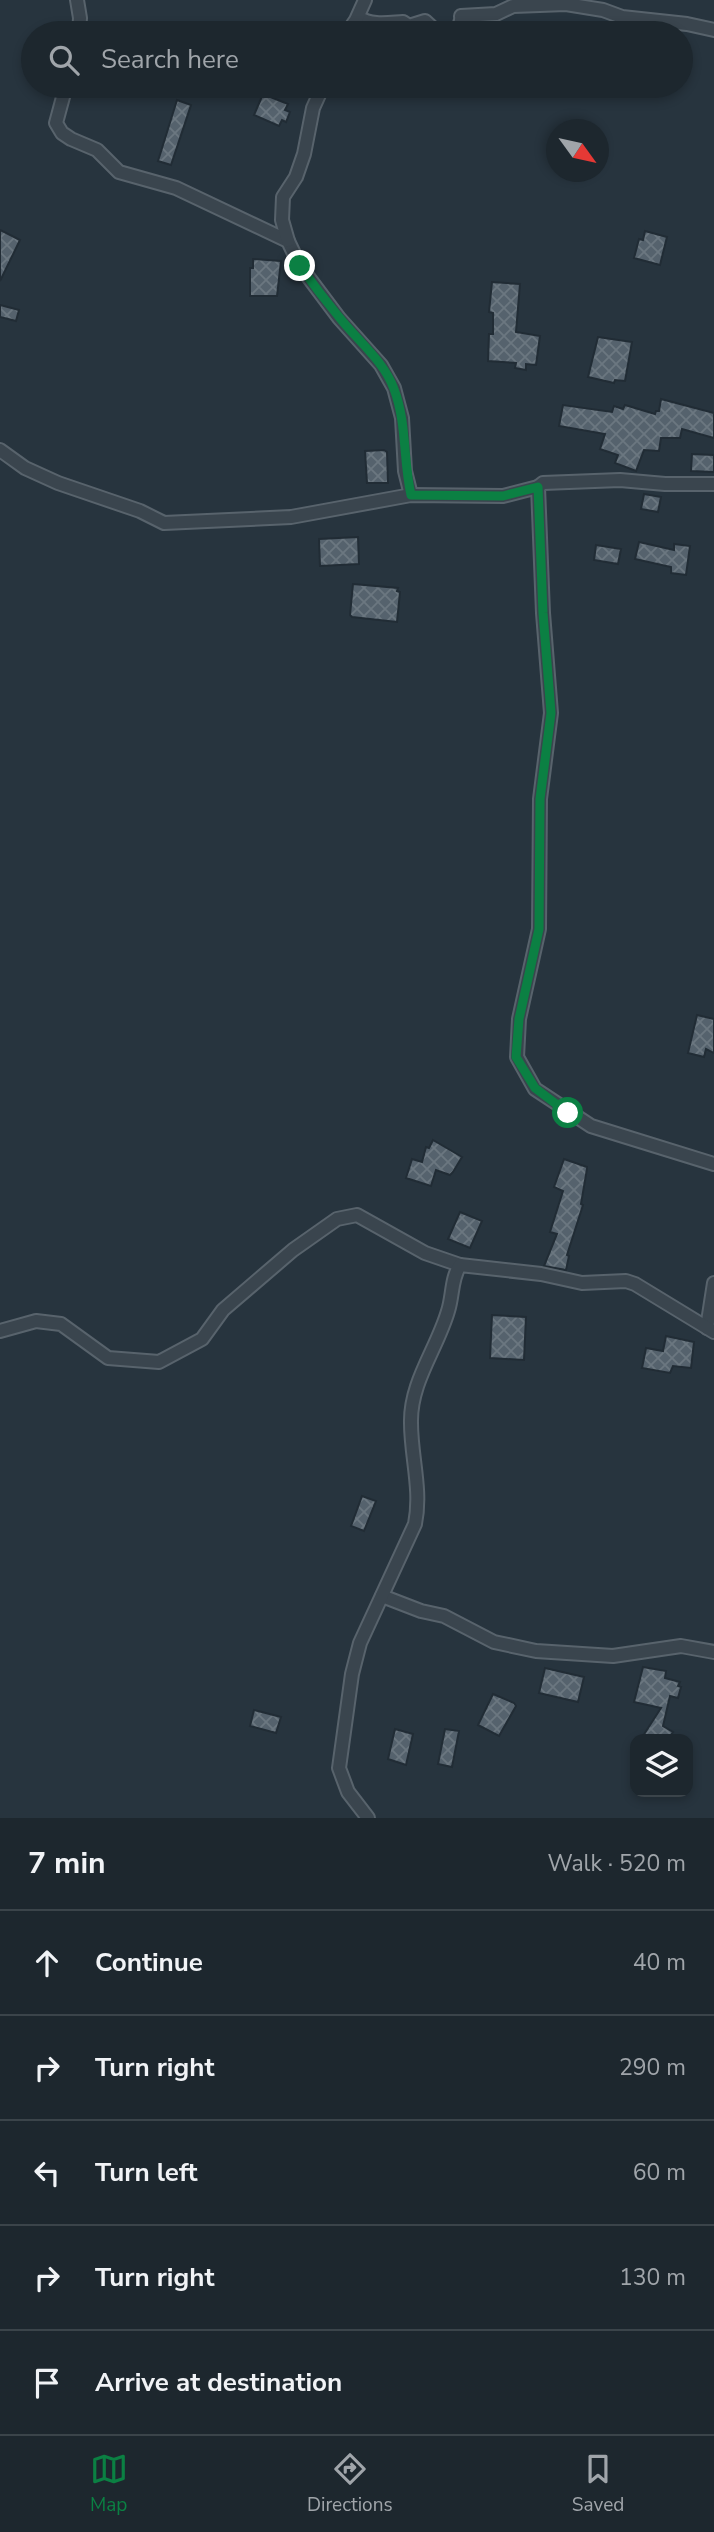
<!DOCTYPE html>
<html lang="en">
<head>
<meta charset="utf-8">
<style>
  body { margin:0; font-family:"Nunito Sans",sans-serif; background:#2a333a; color:#f1f3f6 }
  .controls { position:absolute; right:21px; bottom:21px; display:grid; overflow:hidden; border-radius:14px; box-shadow:0 4px 10px #0003 }
  .controls button { width:63px; height:63px; display:grid; place-items:center; padding:0; border:0; border-bottom:2px solid #3b444a; background:#1d272e; color:#f1f3f6; font:35px sans-serif }
  .compass { position:absolute; left:546px; top:119px; width:63px; height:63px; border-radius:50%; background:#1d272e; box-shadow:0 4px 10px #0003; rotate:123deg }
  .stop { position:absolute; width:21px; height:21px; margin:-16px; border:5px solid #0b8043; border-radius:50%; background:#fff }
  .stop.end { background:#0b8043; border-color:#fff; box-shadow:0 2px 7px #0008 }
  .list { margin:0; padding:0; list-style:none }
  h2 { display:flex; justify-content:space-between; align-items:center; height:91px; margin:0; padding:0 28px; font-size:30px }
  h2 small { font-size:23px; font-weight:400; color:#a0a5aa }
  .list li { display:grid; grid-template-columns:46px 1fr auto; gap:21px; align-items:center; box-sizing:border-box; height:105px; padding:0 28px; border-top:2px solid #3b444a }
  .list b { display:block; font-size:26px; white-space:nowrap }
  .list em { font-size:23px; font-style:normal; color:#a0a5aa }
  .icon { flex:none; width:38px; height:38px; fill:none; stroke:currentColor; stroke-width:2; stroke-linecap:round; stroke-linejoin:round }
  .map { position:relative; flex:none; width:714px; height:1818px; overflow:hidden }
  .search { position:absolute; background:#1d272e; box-shadow:0 4px 10px #0003; left:21px; right:21px; top:21px; height:77px; display:flex; align-items:center; gap:18px; box-sizing:border-box; padding:0 24px; border-radius:38px; color:#a0a5aa; font-size:26px }
  .sheet { height:616px; background:#1d272e }
  nav { display:flex; justify-content:space-around; align-items:center; box-sizing:border-box; height:98px; border-top:2px solid #3b444a; background:#1d272e; font-size:19px; color:#a0a5aa }
  nav a { display:grid; justify-items:center; gap:4px }
  nav .on { color:#0b8043 }
  .map>svg:first-child { display:block }
  .building { fill:url(#building-cross-hatch); stroke:#212c35; stroke-width:2 }
  .lines { fill:none; stroke-linecap:round; stroke-linejoin:round }
  .street-casing { stroke:#58636c; stroke-width:16 }
  .street { stroke:#3a454e; stroke-width:12 }
  .route { stroke:#0b8043; stroke-width:9 }
</style>
</head>
<body>
<div class="map">
<svg width="714" height="1818" viewBox="0 0 714 1818">
  <defs>
    <pattern id="building-cross-hatch" width="8" height="8" patternUnits="userSpaceOnUse" patternTransform="scale(1.75)"><rect width="8" height="8" fill="#55626d"/><path d="M0 0l8 8M0 8l8-8" fill="none" stroke="#6b7780"/></pattern>
  </defs>
  <rect width="100%" height="100%" fill="#27343e"/>
  <g class="building">
    <polygon points="263,94 288,104 285,110 290,112 286,122 282,120 279,126 254,115"/>
    <polygon points="177,100 191,105 171,165 158,161"/>
    <polygon points="0,230 20,240 0,281"/>
    <polygon points="645,231 667,237 660,265 634,258 639,239 643,240"/>
    <polygon points="253,259 281,261 277,296 250,296 250,268 253,268"/>
    <polygon points="492,282 520,284 516,332 540,336 536,365 526,364 526,370 515,368 516,363 488,361 489,334 493,334 493,313 489,312"/>
    <polygon points="0,305 19,310 16,321 0,317"/>
    <polygon points="598,337 632,342 625,381 615,380 614,383 588,377"/>
    <polygon points="661,399 714,413 714,438 682,429 680,438 661,438 659,451 644,450 636,471 615,463 618,455 600,449 605,434 559,426 563,405 612,412 614,406 623,409 625,405 655,414 656,411 659,411"/>
    <polygon points="384,450 387,452 388,483 367,483 365,451"/>
    <polygon points="692,454 714,455 714,472 691,471"/>
    <polygon points="644,494 661,497 658,512 641,509"/>
    <polygon points="358,537 359,564 320,566 319,539"/>
    <polygon points="639,542 674,550 674,544 690,546 686,575 671,573 671,567 635,559"/>
    <polygon points="596,545 621,549 618,564 594,560"/>
    <polygon points="353,584 398,588 397,591 400,592 397,622 352,617 350,615"/>
    <polygon points="697,1015 714,1019 714,1053 706,1049 704,1057 688,1053"/>
    <polygon points="433,1140 462,1157 453,1172 450,1175 436,1170 431,1186 406,1178 412,1159 422,1162 426,1147 429,1148"/>
    <polygon points="564,1159 587,1167 587,1169 581,1204 583,1205 567,1255 569,1256 566,1270 544,1266 557,1234 550,1232 563,1191 554,1187"/>
    <polygon points="460,1212 482,1221 470,1248 448,1239"/>
    <polygon points="492,1315 526,1317 524,1360 490,1358"/>
    <polygon points="666,1336 694,1342 691,1368 673,1366 670,1373 642,1368 646,1348 663,1351"/>
    <polygon points="362,1496 376,1501 364,1531 351,1526"/>
    <polygon points="643,1667 666,1671 665,1678 680,1682 678,1686 681,1687 678,1698 670,1696 663,1726 673,1732 668,1739 641,1739 661,1708 634,1702"/>
    <polygon points="545,1668 584,1677 578,1702 539,1693"/>
    <polygon points="493,1694 514,1703 516,1706 499,1736 478,1725"/>
    <polygon points="254,1710 281,1717 276,1733 250,1726"/>
    <polygon points="395,1729 413,1734 406,1765 388,1759"/>
    <polygon points="445,1729 459,1731 452,1767 438,1764"/>
  </g>
  <g class="lines">
    <defs>
      <g id="street">
        <polyline points="77,0 80,18 79,33"/>
        <path d="M358,17C372,26 387,23 403,22L409,26L425,21L438,33C448,33 463,30 461,16L496,14L513,6L566,4L603,10L622,17L687,24L714,30"/>
        <polyline points="347,33 356,20 365,0"/>
        <polyline points="66,86 56,123 62,133 71,139 97,150 119,172 176,188 288,241 300,266 339,318 381,365 394,388 402,418 405,471 411,495"/>
        <polyline points="288,241 282,220 283,197 296,177 304,154 313,108 323,86"/>
        <polyline points="0,450 25,468 58,483 140,511 164,523 291,517 411,495 503,496 538,487"/>
        <polyline points="714,484 665,484 620,480 543,483 538,487 543,613 551,713 540,799 539,929 519,1019 517,1057 535,1089 591,1126 714,1164"/>
        <polyline points="707,1328 714,1283"/>
        <polyline points="0,1331 36,1321 61,1324 108,1358 159,1362 202,1339 223,1310 293,1250 337,1219 357,1215 425,1253 460,1265"/>
        <polyline points="382,1596 421,1611 444,1616 494,1642 536,1651 613,1656 681,1646 714,1652"/>
        <path d="M368,1818L348,1792L339,1768L352,1674L360,1643L415,1524C422,1490 411,1457 411,1423C410,1382 437,1349 448,1311C453,1296 451,1279 460,1265L541,1274L582,1283L626,1281L635,1284L714,1332"/>
      </g>
    </defs>
    <use href="#street" class="street-casing"/>
    <use href="#street" class="street"/>
  </g>
  <g class="lines">
    <path class="route" d="M300,266C312,283 325,300 339,317C357,340 384,361 394,389C407,423 403,460 411,495L503,496L538,487L543,613L551,713L540,799L539,929L519,1019L516,1057L535,1088L568,1113"/>
  </g>
</svg>
<div class="controls">
<button><svg class="icon" aria-label="layers" viewBox="0 0 24 24"><path d="M12 4l9 5-9 5-9-5zM3 14l9 5 9-5"/></svg></button>
</div>
<svg class="compass" viewBox="-18 -18 36 36"><path d="M0-13l5 13h-10z" fill="#e53935"/><path d="M0 13l5-13h-10z" fill="#a0a5aa"/></svg>
<div class="stop" style="left:568px;top:1113px"></div>
<div class="stop end" style="left:300px;top:266px"></div>
<div class="search"><svg class="icon" aria-label="search" viewBox="0 0 24 24"><circle cx="10" cy="10" r="6"/><path d="M15 15l6 6"/></svg>Search here</div>
</div>
<section class="sheet">
<h2>7 min<small>Walk · 520 m</small></h2>
<ul class="list">
<li><svg class="icon" aria-label="ahead" viewBox="0 0 24 24"><path d="M12 20V5M6 11l6-6 6 6"/></svg><div><b>Continue</b></div><em>40 m</em></li>
<li><svg class="icon" aria-label="right" viewBox="0 0 24 24"><path d="M7 20v-9h11M14 6l5 5-5 5"/></svg><div><b>Turn right</b></div><em>290 m</em></li>
<li><svg class="icon" aria-label="left" viewBox="0 0 24 24"><path d="M17 20v-9H6M10 6l-5 5 5 5"/></svg><div><b>Turn left</b></div><em>60 m</em></li>
<li><svg class="icon" aria-label="right" viewBox="0 0 24 24"><path d="M7 20v-9h11M14 6l5 5-5 5"/></svg><div><b>Turn right</b></div><em>130 m</em></li>
<li><svg class="icon" aria-label="arrive" viewBox="0 0 24 24"><path d="M6 21V4h12l-3 4 3 4H6"/></svg><div><b>Arrive at destination</b></div></li>
</ul>
</section>
<nav>
<a class="on"><svg class="icon" aria-label="map" viewBox="0 0 24 24"><path d="M3 6l6-2 6 2 6-2v14l-6 2-6-2-6 2zM9 4v14M15 6v14"/></svg>Map</a>
<a><svg class="icon" aria-label="directions" viewBox="0 0 24 24"><path d="M12 3l9 9-9 9-9-9zM9 14v-3h6M13 9l2 2-2 2"/></svg>Directions</a>
<a><svg class="icon" aria-label="saved" viewBox="0 0 24 24"><path d="M7 4h10v16l-5-4-5 4z"/></svg>Saved</a>
</nav>
</body>
</html>
